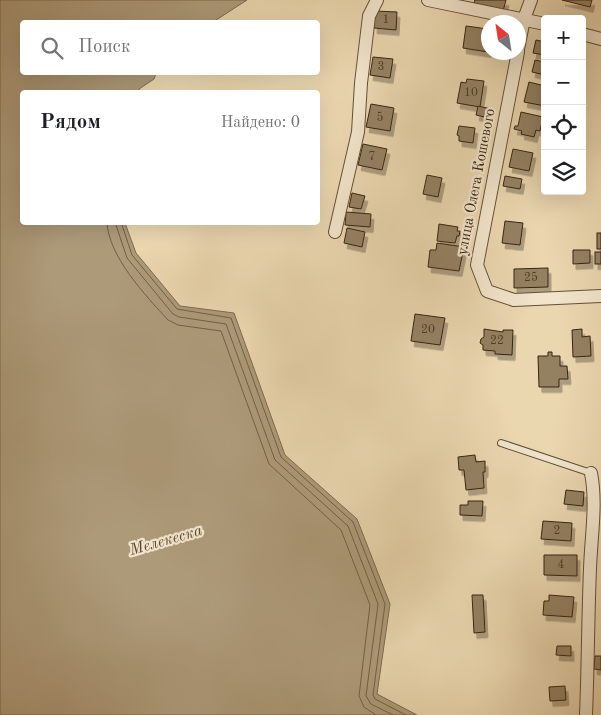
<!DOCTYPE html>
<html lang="ru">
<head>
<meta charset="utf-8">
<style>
  body { margin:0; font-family:"Old Standard TT",serif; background:#f2f2f2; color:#202124 }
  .controls { position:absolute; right:15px; top:15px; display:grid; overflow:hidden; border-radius:5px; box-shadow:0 5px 20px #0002 }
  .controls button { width:45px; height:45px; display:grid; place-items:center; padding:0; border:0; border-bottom:1px solid #e0e0e0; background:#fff; color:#202124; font:25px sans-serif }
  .compass { position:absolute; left:481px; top:15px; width:45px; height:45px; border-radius:50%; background:#fff; box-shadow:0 5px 20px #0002; rotate:330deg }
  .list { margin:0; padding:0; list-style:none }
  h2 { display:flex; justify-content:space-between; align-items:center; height:65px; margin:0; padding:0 20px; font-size:21px }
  h2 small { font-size:16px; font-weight:400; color:#757577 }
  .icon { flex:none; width:28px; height:28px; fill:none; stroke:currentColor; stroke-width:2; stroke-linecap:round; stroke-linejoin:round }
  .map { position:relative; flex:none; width:601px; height:715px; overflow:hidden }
  .search { position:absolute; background:#fff; box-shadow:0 5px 20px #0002; left:20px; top:20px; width:300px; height:55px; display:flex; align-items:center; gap:12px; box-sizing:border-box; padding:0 18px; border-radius:5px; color:#757577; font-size:19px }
  .panel { position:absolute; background:#fff; box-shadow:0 5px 20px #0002; left:20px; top:90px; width:300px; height:135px; border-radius:5px }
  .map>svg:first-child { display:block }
  .water { fill:#ad9a79; stroke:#7d6b4f }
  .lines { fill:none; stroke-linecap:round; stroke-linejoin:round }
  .shore { stroke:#726044; stroke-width:1 }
  .building { fill:#948162; stroke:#36250f; filter:url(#shadow) }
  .service-casing { stroke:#635137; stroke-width:8 }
  .minor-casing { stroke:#635137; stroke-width:14 }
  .service { stroke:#f1e4cb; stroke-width:6 }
  .minor { stroke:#f1e4cb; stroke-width:12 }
  .labels { text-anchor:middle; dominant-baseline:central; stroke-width:4.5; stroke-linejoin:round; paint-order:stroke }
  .number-label { font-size:12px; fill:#4e3c24 }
  .street-label { font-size:15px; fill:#36250f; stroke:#f1e4cb }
  .water-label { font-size:16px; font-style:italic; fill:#5a482f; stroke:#f1e4cb }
</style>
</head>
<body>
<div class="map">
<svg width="601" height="715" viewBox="0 0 601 715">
  <defs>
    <filter id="shadow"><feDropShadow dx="3" dy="5.5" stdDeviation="0" flood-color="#0004"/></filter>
  </defs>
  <rect width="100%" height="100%" fill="#ead6af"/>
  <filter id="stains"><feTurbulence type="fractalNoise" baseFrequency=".004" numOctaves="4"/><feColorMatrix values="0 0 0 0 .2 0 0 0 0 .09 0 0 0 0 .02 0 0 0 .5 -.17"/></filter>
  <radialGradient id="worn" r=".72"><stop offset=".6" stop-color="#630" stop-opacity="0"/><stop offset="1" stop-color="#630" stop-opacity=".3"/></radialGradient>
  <polygon class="water" points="0,0 247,0 213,22 22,22 22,72 156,73 154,79 139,89 139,92 22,92 22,222 125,223 136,253 180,306 234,313 285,455 357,519 390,604 377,694 417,715 0,715"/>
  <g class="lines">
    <g class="shore">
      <path d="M107,222C108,256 146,296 168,320L178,325L221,331L269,464L341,530L370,605L359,696L364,707L376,715"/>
      <polyline points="115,222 127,258 173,314 179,317 226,324 275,460 348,526 378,604 366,696 371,704 393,715"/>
      <polyline points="121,222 132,255 177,309 231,318 281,457 353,522 385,604 373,695 375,699 406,715"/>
    </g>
  </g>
  <g class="building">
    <polygon points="475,0 506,0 503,11 474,3"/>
    <polygon points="562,0 592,0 590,7"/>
    <polygon points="375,11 397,12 396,30 374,28"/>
    <polygon points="466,26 488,29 488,52 463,48"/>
    <polygon points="536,40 545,42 545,55 533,53"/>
    <polygon points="373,57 393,59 390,78 370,75"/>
    <polygon points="535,60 545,62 545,75 532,72"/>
    <polygon points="467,79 484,81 480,107 457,103 461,82 466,83"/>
    <polygon points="529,82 545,86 545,106 524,102"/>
    <polygon points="371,104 394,108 390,131 366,127"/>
    <polygon points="478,106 491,109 489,118 476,115"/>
    <polygon points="521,112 543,117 540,131 536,130 534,137 521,134 522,131 514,129 515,126 518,126"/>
    <polygon points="459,126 475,128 473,143 459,141 459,136 457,135"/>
    <polygon points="363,144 387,149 382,170 358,165"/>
    <polygon points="513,149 533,153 529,171 509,167"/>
    <polygon points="427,175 442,178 438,197 423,194"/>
    <polygon points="505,176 522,179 520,189 503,186"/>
    <polygon points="352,193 365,196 361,209 349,207"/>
    <polygon points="346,212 371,214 370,227 345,225"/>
    <polygon points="505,221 523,223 520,245 502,243"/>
    <polygon points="439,224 458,227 457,231 460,231 459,236 457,236 455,243 437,241"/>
    <polygon points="347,228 365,232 362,247 344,243"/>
    <rect x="597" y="233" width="4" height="16"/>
    <polygon points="437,243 464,247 459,271 428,267 430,250 436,250"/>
    <polygon points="573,250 590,250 590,263 573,264"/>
    <rect x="595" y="252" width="6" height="12"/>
    <polygon points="548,268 548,287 514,288 514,269"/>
    <polygon points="415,314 445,318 440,345 411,341"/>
    <polygon points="484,329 503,332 503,330 513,330 512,355 495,354 495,351 483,350 483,345 480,343 481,339 484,337"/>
    <polygon points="582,329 582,337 590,336 591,356 573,357 572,330"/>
    <polygon points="548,352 552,352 552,356 560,356 560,366 567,366 568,379 559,379 559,387 539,387 538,356 548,356"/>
    <polygon points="475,455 476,462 485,461 485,472 483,472 484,488 466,490 464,470 459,470 458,457"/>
    <polygon points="566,490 584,492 583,506 564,504"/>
    <polygon points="468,501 483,501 482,516 460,515 460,505 468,505"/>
    <polygon points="543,521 572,523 571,541 541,539"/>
    <polygon points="544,555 577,555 577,576 544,575"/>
    <polygon points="472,595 483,595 485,632 474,633"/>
    <polygon points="549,595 574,597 572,617 543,615 544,601 549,601"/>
    <polygon points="557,646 571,646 571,656 556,655"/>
    <polygon points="595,656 601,656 601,670 594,669"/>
    <polygon points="565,686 566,700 550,701 549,687"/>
  </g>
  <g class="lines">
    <defs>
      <polyline id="service" points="501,443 591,473"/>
      <g id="minor">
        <polyline points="428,0 545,24"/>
        <polyline points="582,34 601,39"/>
        <polyline points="518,49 524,19 531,0"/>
        <polyline points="518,52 477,265 487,291 514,300 601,296"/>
        <polyline points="335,232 358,132 361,83 369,16 377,0"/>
        <path d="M586,715C588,666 588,617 590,569C591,537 597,504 591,473"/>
      </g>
    </defs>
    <use href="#service" class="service-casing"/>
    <use href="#minor" class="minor-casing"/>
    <use href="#service" class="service"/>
    <use href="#minor" class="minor"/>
  </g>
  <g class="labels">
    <g class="number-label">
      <text x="386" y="20">1</text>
      <text x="381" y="67">3</text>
      <text x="471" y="93">10</text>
      <text x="380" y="118">5</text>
      <text x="372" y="157">7</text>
      <text x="531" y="278">25</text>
      <text x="428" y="330">20</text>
      <text x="497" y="341">22</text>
      <text x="557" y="531">2</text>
      <text x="561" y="565">4</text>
    </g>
    <g class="street-label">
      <text transform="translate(477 182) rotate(-79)">улица Олега Кошевого</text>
    </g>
    <g class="water-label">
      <text transform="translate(166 541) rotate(-16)">Мелекеска</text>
    </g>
  </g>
  <rect width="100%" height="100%" filter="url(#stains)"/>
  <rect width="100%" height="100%" fill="url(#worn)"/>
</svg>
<div class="controls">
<button>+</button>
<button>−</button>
<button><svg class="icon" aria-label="locate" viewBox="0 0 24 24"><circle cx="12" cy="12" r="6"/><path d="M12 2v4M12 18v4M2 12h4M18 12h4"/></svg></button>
<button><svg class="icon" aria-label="layers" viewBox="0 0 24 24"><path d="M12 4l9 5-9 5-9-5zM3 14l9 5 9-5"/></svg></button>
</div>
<svg class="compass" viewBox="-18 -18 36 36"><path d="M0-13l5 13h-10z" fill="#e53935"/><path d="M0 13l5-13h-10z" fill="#757577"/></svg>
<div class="search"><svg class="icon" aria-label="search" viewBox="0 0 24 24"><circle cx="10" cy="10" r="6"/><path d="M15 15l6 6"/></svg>Поиск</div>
<section class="panel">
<h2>Рядом<small>Найдено: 0</small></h2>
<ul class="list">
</ul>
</section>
</div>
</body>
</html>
